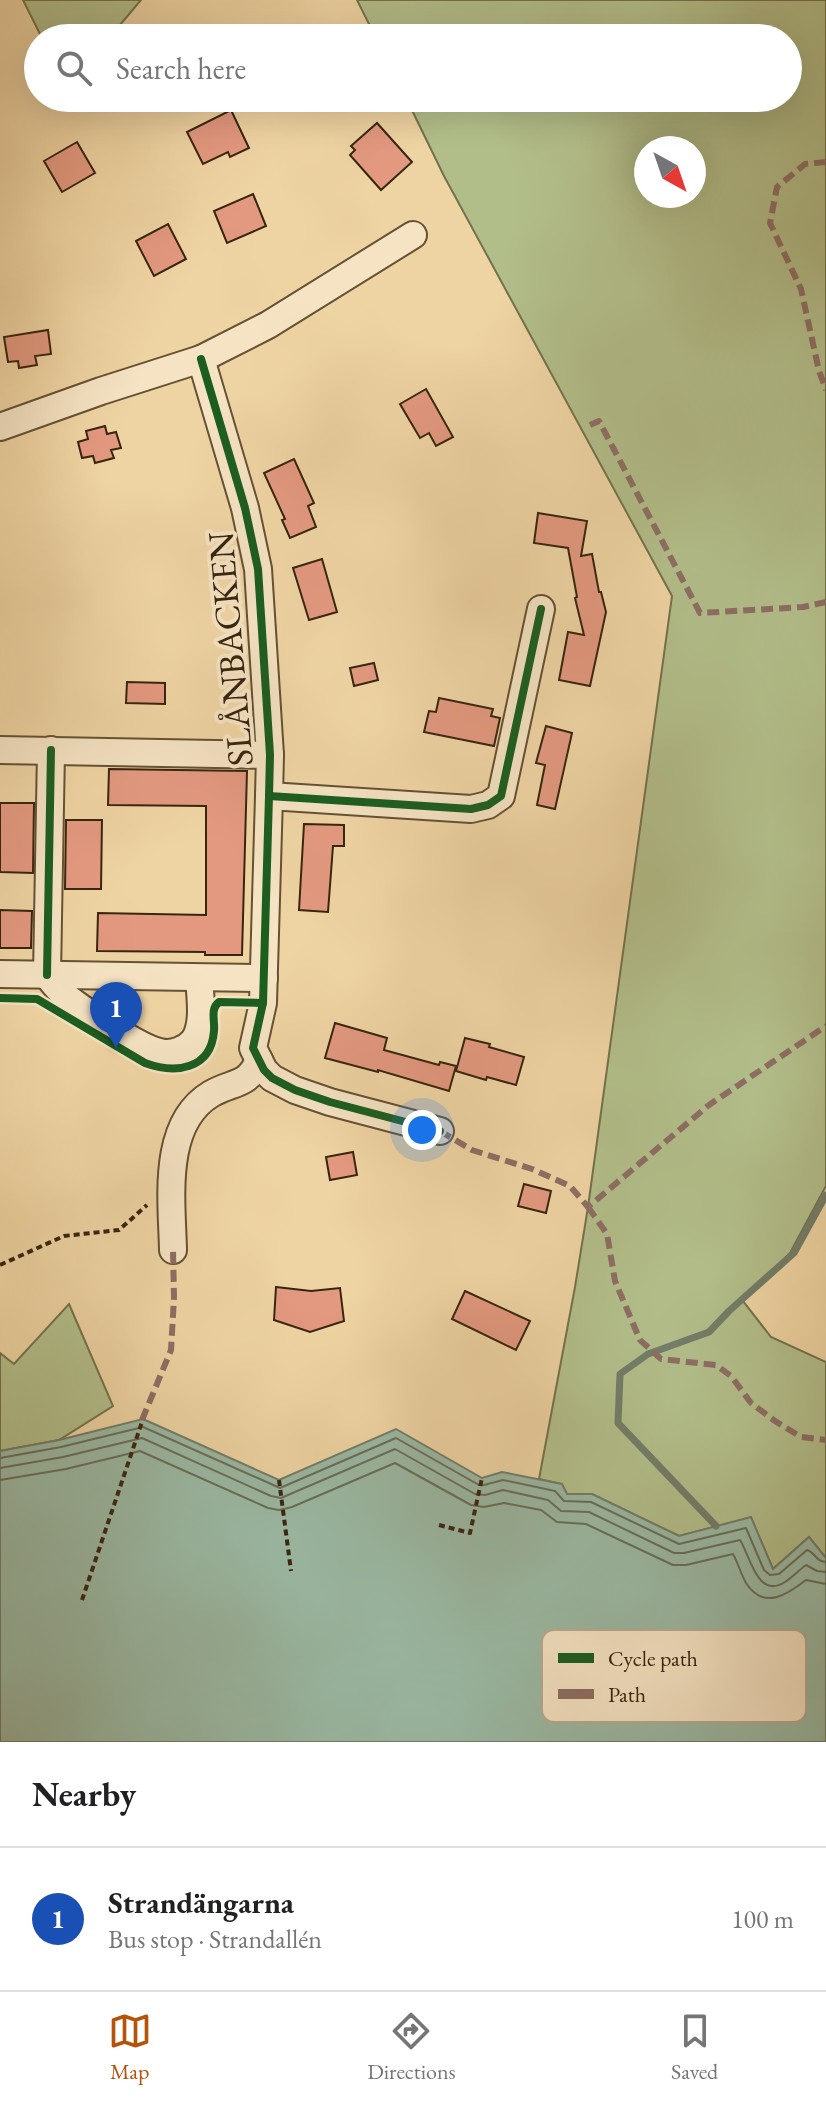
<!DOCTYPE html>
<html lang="en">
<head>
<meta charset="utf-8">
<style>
  body { margin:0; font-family:"EB Garamond",serif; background:#f2f2f2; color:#202124 }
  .compass { position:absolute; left:634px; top:136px; width:72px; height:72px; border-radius:50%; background:#fff; box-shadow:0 8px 32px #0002; rotate:140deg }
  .you { position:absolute; left:422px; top:1130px; width:28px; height:28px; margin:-20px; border:6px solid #fff; border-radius:50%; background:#1a73e8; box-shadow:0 0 0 12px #1a73e833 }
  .badge { display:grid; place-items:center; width:52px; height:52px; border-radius:50%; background:#b45309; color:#fff; font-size:26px; font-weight:700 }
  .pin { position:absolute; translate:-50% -66px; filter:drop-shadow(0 2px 4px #0008) }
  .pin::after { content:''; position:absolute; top:42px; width:28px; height:24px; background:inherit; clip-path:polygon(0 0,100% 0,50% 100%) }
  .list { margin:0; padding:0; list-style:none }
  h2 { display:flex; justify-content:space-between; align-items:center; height:104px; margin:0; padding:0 32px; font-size:34px }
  h2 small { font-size:26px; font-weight:400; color:#757577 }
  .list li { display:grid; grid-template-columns:52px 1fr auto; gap:24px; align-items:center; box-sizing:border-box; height:144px; padding:0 32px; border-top:2px solid #e0e0e0 }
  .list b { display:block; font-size:30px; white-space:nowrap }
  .list p { margin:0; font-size:26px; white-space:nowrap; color:#757577 }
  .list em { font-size:26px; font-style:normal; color:#757577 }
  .icon { flex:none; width:44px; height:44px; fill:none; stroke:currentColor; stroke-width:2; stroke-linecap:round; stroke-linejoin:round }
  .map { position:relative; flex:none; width:826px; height:1742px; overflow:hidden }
  .search { position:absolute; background:#fff; box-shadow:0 8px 32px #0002; left:24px; right:24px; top:24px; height:88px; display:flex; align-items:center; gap:20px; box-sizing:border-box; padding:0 28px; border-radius:44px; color:#757577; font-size:30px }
  .sheet { height:248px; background:#fff }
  nav { display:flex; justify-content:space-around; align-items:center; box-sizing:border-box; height:112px; border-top:2px solid #e0e0e0; background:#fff; font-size:22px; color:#757577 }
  nav a { display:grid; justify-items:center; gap:4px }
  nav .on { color:#b45309 }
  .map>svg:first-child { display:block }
  .green { fill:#b2be8a; stroke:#74724c; stroke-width:2; fill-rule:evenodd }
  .water { fill:#9ab8a3; stroke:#727d68; stroke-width:2 }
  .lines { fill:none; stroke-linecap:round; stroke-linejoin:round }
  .shore { stroke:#686e59; stroke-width:2 }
  .stream { stroke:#727d68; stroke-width:7 }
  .building { fill:#e39980; stroke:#37250f; stroke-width:2 }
  .minor-casing { stroke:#655134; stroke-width:30 }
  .path { stroke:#37250f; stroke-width:4; stroke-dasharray:6 4; stroke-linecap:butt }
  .minor { stroke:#f5e3c3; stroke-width:26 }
  .quiet { stroke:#8d6e63; stroke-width:6; stroke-dasharray:12 6; stroke-linecap:butt }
  .cycleway-casing { stroke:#f5e3c3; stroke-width:13 }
  .cycleway { stroke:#1b5e20; stroke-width:8 }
  .labels { text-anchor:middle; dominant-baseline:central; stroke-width:8; stroke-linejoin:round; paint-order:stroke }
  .street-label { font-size:36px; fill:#37250f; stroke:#f5e3c3 }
  .key { fill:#f5e3c3; stroke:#bcaa8d; stroke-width:2 }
  .key-label { font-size:22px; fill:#37250f }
</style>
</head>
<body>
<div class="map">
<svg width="826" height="1742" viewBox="0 0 826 1742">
  <rect width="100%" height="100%" fill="#efd4a3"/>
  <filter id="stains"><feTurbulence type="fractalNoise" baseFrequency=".0025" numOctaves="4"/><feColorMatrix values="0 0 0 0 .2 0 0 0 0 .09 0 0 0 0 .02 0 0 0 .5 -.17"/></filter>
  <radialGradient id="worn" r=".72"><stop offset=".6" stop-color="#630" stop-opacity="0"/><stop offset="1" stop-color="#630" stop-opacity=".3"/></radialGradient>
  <g class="green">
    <polygon points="23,0 141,0 109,38 42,38"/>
    <path d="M357,0H826V1186L790,1253L743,1301L771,1337L826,1362V1558L809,1537L773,1569L751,1518L679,1536L592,1494H567L561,1484L539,1479L575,1287L588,1207L672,596L444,176L406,98H788V38H376ZM646,148H694V196H646Z"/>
    <polygon points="69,1304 113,1406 59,1440 0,1451 0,1353 14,1364"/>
  </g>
  <polygon class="water" points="143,1419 279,1480 396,1429 482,1478 502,1472 562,1484 567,1494 592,1494 679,1536 751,1517 773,1569 809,1537 826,1558 826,1742 0,1742 0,1451 59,1440"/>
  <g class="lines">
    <g class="shore">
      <path d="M0,1458L61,1447L143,1427L280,1488L396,1438L479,1485H484L503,1480L555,1491L564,1501L591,1502L679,1544L746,1528L764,1570L770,1575L779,1574L807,1550C815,1552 816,1562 826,1562"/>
      <path d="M0,1468L63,1457L142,1438L271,1496L281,1498L395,1449L475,1494L485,1495L503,1490L548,1500L561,1511L589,1512L674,1553H684L740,1540C750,1555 757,1600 785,1582C793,1577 799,1570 806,1565L817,1571L826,1572"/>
      <path d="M0,1480L66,1469L140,1451L268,1508L279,1510L292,1507L395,1463L471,1505L484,1507L504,1503L541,1510L557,1522L586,1524L673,1565H686L733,1554C738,1563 741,1574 746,1583C764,1611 788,1594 806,1580L826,1584"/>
    </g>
    <polyline class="stream" points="716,1526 618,1423 620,1374 648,1354 709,1332 729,1311 794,1253 826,1195"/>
  </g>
  <g class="building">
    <polygon points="231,110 249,148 230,157 228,152 203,164 187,132"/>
    <polygon points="377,123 412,162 381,190 350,155 355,150 351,146"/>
    <polygon points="77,142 95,173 62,192 44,161"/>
    <polygon points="253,194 266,226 227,243 214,211"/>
    <polygon points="168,224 186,259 154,276 136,241"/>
    <polygon points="48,330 51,354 35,356 37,365 19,368 18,361 8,362 4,337"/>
    <polygon points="426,389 453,437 436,446 429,433 420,438 400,404"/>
    <polygon points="105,426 107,434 116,432 121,448 111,450 114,458 95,463 93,456 82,458 78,442 88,439 86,431"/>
    <polygon points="294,459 314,503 308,506 316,527 290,538 282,520 285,519 264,473"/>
    <polygon points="538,513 587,521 581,556 592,554 599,592 601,592 606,612 590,686 559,680 568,632 584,635 575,598 577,597 568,548 534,543"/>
    <polygon points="322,559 337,612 309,620 293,568"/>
    <polygon points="374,663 378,680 354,686 350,668"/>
    <polygon points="127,682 165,683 165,704 126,703"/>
    <polygon points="439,698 493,709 491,716 500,718 494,746 424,732 429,711 436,712"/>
    <polygon points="546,726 572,733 555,809 537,805 545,765 536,763"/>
    <polygon points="109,769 247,771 242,955 205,955 205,952 97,951 98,913 206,915 206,806 108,805"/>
    <polygon points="0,803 34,803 33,873 0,872"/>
    <polygon points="66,820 102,820 101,889 65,889"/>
    <polygon points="304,824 344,825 344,846 333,846 328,912 299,910"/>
    <polygon points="0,910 32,911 31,948 0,948"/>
    <polygon points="335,1023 387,1038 384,1050 439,1065 440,1062 456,1066 449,1091 378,1070 378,1072 325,1058"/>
    <polygon points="465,1038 490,1044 489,1047 524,1057 516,1085 487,1077 486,1080 456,1071"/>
    <polygon points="353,1152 357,1175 330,1180 326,1157"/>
    <polygon points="524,1184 551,1191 546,1213 518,1206"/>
    <polygon points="276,1287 311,1291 340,1288 344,1321 310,1332 274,1320"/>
    <polygon points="465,1291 530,1321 516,1350 452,1319"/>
  </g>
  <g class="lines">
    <defs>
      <g id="minor">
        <polyline points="201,359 245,508 258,569 270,755 269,796 263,1003 253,1048 264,1070 272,1078 295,1090 330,1102 440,1131"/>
        <polyline points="0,427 101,391 201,359 268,325 413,235"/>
        <polyline points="0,750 270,755"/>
        <polyline points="269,796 471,809 488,805 501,796 541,609"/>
        <polyline points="0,974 264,978"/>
        <path d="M47,975C53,983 60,992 68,998C84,1011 142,1049 160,1052C172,1055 186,1050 194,1040C205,1024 200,996 199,978"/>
        <polyline points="47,975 51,750"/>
        <path d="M173,1250C172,1201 161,1124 211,1094C233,1081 248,1087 259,1060"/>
      </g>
    </defs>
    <use href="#minor" class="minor-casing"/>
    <g class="path">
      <polyline points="0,1265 64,1236 119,1230 147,1205"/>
      <polyline points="279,1480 291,1571"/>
      <polyline points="439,1525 470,1533 482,1478"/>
      <polyline points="82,1600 143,1419"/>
    </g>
    <use href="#minor" class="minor"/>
    <g class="quiet">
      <polyline points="826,162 805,164 777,187 770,223 801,289 819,371 826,390"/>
      <polyline points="590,425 599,421 700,613 803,607 826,602"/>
      <polyline points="440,1131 472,1150 532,1169 570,1186 588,1207 709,1105 826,1026"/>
      <polyline points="588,1207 607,1234 615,1281 640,1340 661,1359 716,1365 731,1376 751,1403 775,1421 801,1437 826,1440"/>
      <polyline points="142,1420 171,1350 174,1298 173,1250"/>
    </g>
    <defs>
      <g id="cycleway">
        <polyline points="201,359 245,508 258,569 270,755 269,796 263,1003 253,1048 264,1070 272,1078 295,1090 330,1102 440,1131"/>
        <polyline points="269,796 471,809 488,805 501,796 541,609"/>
        <polyline points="47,975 51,750"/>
        <path d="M0,998L37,999L145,1063C175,1074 211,1070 214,1031C215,1020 210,1009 219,1002L263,1003"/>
      </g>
    </defs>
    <use href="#cycleway" class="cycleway-casing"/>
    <use href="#cycleway" class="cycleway"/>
  </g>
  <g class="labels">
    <g class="street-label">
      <text transform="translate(230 649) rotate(-95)">SLÅNBACKEN</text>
    </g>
  </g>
  <rect x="542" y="1630" width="264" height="92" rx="12" class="key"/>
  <rect x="558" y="1653" width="36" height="10" fill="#1b5e20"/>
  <rect x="558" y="1689" width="36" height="10" fill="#8d6e63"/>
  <g class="key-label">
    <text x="608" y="1666">Cycle path</text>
    <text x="608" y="1702">Path</text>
  </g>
  <rect width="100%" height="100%" filter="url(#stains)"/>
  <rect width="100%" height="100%" fill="url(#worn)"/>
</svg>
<svg class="compass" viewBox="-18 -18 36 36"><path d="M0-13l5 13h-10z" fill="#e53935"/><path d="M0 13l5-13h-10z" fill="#757577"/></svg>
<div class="you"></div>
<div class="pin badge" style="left:116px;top:1048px;background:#1a4fb4">1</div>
<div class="search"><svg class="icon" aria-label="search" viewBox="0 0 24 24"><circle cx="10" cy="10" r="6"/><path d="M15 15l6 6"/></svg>Search here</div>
</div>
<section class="sheet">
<h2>Nearby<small></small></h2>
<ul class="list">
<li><span class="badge" style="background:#1a4fb4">1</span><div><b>Strandängarna</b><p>Bus stop · Strandallén</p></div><em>100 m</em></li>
</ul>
</section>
<nav>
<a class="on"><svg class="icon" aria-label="map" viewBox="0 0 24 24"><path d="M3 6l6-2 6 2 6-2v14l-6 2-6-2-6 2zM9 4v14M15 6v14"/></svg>Map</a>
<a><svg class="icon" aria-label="directions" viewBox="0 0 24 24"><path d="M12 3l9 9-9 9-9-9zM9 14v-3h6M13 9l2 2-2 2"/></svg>Directions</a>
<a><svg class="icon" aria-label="saved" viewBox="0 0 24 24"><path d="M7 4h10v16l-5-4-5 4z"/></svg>Saved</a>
</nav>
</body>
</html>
